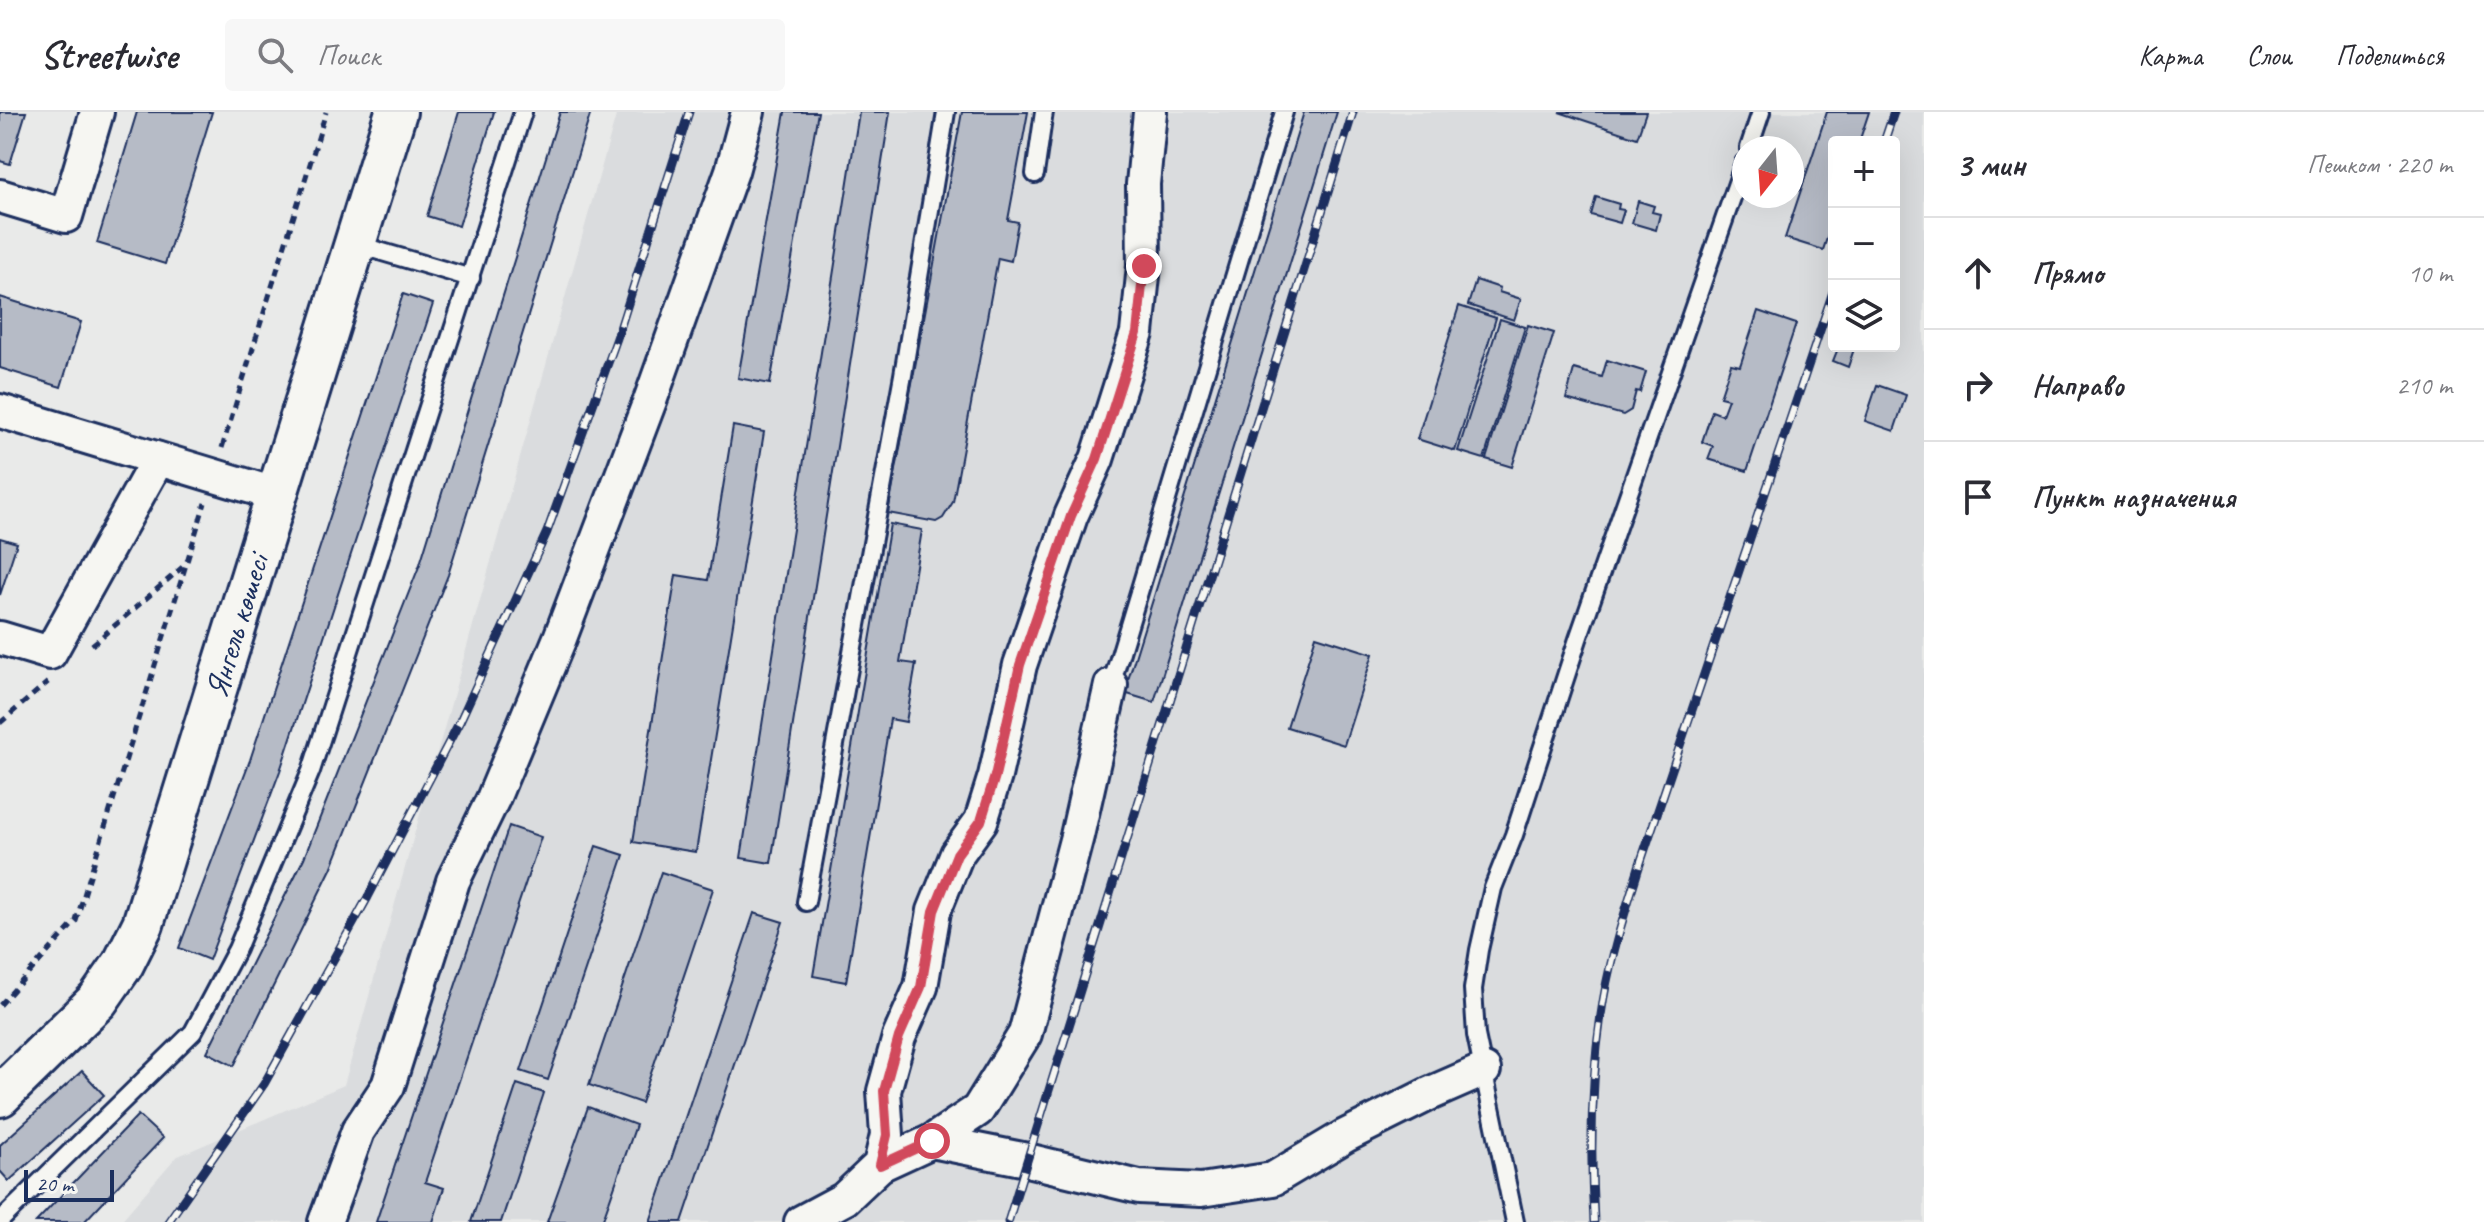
<!DOCTYPE html>
<html lang="ru">
<head>
<meta charset="utf-8">
<style>
  body { margin:0; font-family:Caveat,sans-serif; background:#f7f7f7; color:#2b2b33 }
  .controls { position:absolute; right:24px; top:24px; display:grid; overflow:hidden; border-radius:8px; box-shadow:0 8px 32px #0002 }
  .controls button { width:72px; height:72px; display:grid; place-items:center; padding:0; border:0; border-bottom:2px solid #e1e1e2; background:#fff; color:#2b2b33; font:40px sans-serif }
  .compass { position:absolute; left:1732px; top:24px; width:72px; height:72px; border-radius:50%; background:#fff; box-shadow:0 8px 32px #0002; rotate:197deg }
  .scale { position:absolute; left:24px; bottom:20px; width:90px; box-sizing:border-box; padding-left:8px; border:4px solid #1b2f5e; border-top:0; font-size:22px; line-height:28px; white-space:nowrap; color:#1b2f5e; -webkit-text-stroke:6px #f6f6f2; paint-order:stroke }
  .stop { position:absolute; width:24px; height:24px; margin:-18px; border:6px solid #d1495b; border-radius:50%; background:#fff }
  .stop.end { background:#d1495b; border-color:#fff; box-shadow:0 2px 8px #0008 }
  .list { margin:0; padding:0; list-style:none }
  h2 { display:flex; justify-content:space-between; align-items:center; height:104px; margin:0; padding:0 32px; font-size:34px }
  h2 small { font-size:26px; font-weight:400; color:#7c7c81 }
  .list li { display:grid; grid-template-columns:52px 1fr auto; gap:24px; align-items:center; box-sizing:border-box; height:112px; padding:0 32px; border-top:2px solid #e1e1e2 }
  .list b { display:block; font-size:30px; white-space:nowrap }
  .list em { font-size:26px; font-style:normal; color:#7c7c81 }
  .icon { flex:none; width:44px; height:44px; fill:none; stroke:currentColor; stroke-width:2; stroke-linecap:round; stroke-linejoin:round }
  .map { position:relative; flex:none; width:1924px; height:1110px; overflow:hidden }
  header { display:flex; align-items:center; gap:48px; box-sizing:border-box; height:112px; padding:0 40px; background:#fff; border-bottom:2px solid #e1e1e2 }
  header strong { font-size:38px }
  nav { display:flex; gap:44px; margin-inline-start:auto; font-size:28px }
  .search { width:560px; height:72px; background:#f7f7f7; display:flex; align-items:center; gap:20px; box-sizing:border-box; padding:0 28px; border-radius:8px; color:#7c7c81; font-size:30px }
  main { display:flex }
  aside { flex:1; background:#fff }
  .map>svg:first-child { display:block }
  .built { fill:#dadcde; fill-rule:evenodd }
  .building { fill:#b6bbc6; stroke:#1b2f5e; stroke-width:2 }
  .lines { fill:none; stroke-linecap:round; stroke-linejoin:round }
  .service-casing { stroke:#1b2f5e; stroke-width:22 }
  .minor-casing { stroke:#1b2f5e; stroke-width:38 }
  .tertiary-casing { stroke:#1b2f5e; stroke-width:46 }
  .path { stroke:#1b2f5e; stroke-width:5; stroke-dasharray:8 6; stroke-linecap:butt }
  .service { stroke:#f6f6f2; stroke-width:16 }
  .minor { stroke:#f6f6f2; stroke-width:32 }
  .tertiary { stroke:#f6f6f2; stroke-width:40 }
  .rail-casing { stroke:#1b2f5e; stroke-width:9 }
  .rail { stroke:#f6f6f2; stroke-width:6; stroke-dasharray:18; stroke-linecap:butt }
  .route { stroke:#d1495b; stroke-width:10 }
  .labels { text-anchor:middle; dominant-baseline:central; stroke-width:7; stroke-linejoin:round; paint-order:stroke }
  .street-label { font-size:32px; fill:#1b2f5e; stroke:#f6f6f2 }
</style>
</head>
<body>
<header>
<strong>Streetwise</strong>
<div class="search"><svg class="icon" aria-label="search" viewBox="0 0 24 24"><circle cx="10" cy="10" r="6"/><path d="M15 15l6 6"/></svg>Поиск</div>
<nav><a>Карта</a><a>Слои</a><a>Поделиться</a></nav>
</header>
<main>
<div class="map">
<svg width="1924" height="1110" viewBox="0 0 1924 1110">
  <rect width="100%" height="100%" fill="#e9eae9"/>
  <filter id="ink" filterUnits="userSpaceOnUse"><feTurbulence type="fractalNoise" baseFrequency=".0125" numOctaves="2"/><feDisplacementMap in="SourceGraphic" scale="16" xChannelSelector="R" yChannelSelector="G"/><feConvolveMatrix kernelMatrix="1 2 1 2 8 2 1 2 1" color-interpolation-filters="sRGB"/></filter>
  <g filter="url(#ink)">
    <path class="built" d="M617,0H1924V1110H120L176,1045L344,973ZM1834,30H1894V234H1834ZM1744,36H1792V84H1744Z"/>
    <g class="building">
      <polygon points="0,0 26,0 10,52 0,49"/>
      <polygon points="137,0 212,0 165,152 97,131"/>
      <polygon points="459,0 494,0 459,114 427,104"/>
      <polygon points="560,0 591,0 448,463 331,757 234,954 207,940 304,746 420,452"/>
      <polygon points="785,0 818,0 770,272 738,266"/>
      <polygon points="859,0 890,0 771,751 741,746"/>
      <polygon points="962,0 1028,0 1008,108 1018,110 1011,149 998,146 953,390 943,406 936,410 888,401"/>
      <polygon points="1304,0 1337,0 1154,590 1124,581"/>
      <polygon points="1559,0 1646,0 1637,26"/>
      <polygon points="1827,0 1869,0 1859,30 1834,30 1834,105 1823,138 1785,126"/>
      <polygon points="1596,85 1619,92 1618,97 1624,98 1620,111 1591,103"/>
      <polygon points="1638,89 1654,94 1652,100 1660,102 1656,118 1632,111"/>
      <polygon points="1476,168 1500,176 1499,180 1521,187 1514,208 1468,193"/>
      <polygon points="403,182 433,192 280,659 209,848 179,836 250,648"/>
      <polygon points="0,185 81,210 61,275 0,256"/>
      <polygon points="1459,194 1496,206 1455,339 1417,327"/>
      <polygon points="1758,199 1796,212 1747,359 1708,347 1713,334 1702,330 1712,299 1722,303 1728,287 1720,285 1731,252 1740,254"/>
      <polygon points="1500,207 1525,215 1484,347 1458,339"/>
      <polygon points="1528,213 1554,221 1512,355 1486,347"/>
      <polygon points="1839,234 1855,234 1848,255 1833,249"/>
      <polygon points="1607,248 1646,260 1640,280 1636,279 1631,298 1623,303 1566,287 1574,257 1602,265"/>
      <polygon points="1877,273 1906,283 1894,319 1865,309"/>
      <polygon points="733,314 764,320 696,740 633,730 676,463 708,468"/>
      <polygon points="890,412 922,418 900,550 916,552 906,610 890,607 846,870 813,864"/>
      <polygon points="0,426 17,431 0,483"/>
      <polygon points="1316,524 1373,542 1344,633 1287,615"/>
      <polygon points="509,714 541,725 425,1070 444,1076 433,1110 376,1110"/>
      <polygon points="596,734 624,743 548,968 521,959"/>
      <polygon points="661,760 713,777 641,991 589,973"/>
      <polygon points="754,801 783,810 682,1110 650,1110"/>
      <polygon points="82,959 104,983 9,1069 0,1059 0,1033"/>
      <polygon points="517,972 544,981 501,1110 471,1110"/>
      <polygon points="588,995 636,1013 602,1110 547,1110"/>
      <polygon points="138,1003 163,1026 84,1110 36,1110"/>
    </g>
    <g class="lines">
      <defs>
        <g id="service">
          <polyline points="1749,36 1761,0"/>
          <polyline points="1035,62 1044,0"/>
          <polyline points="355,132 471,166"/>
          <polyline points="1111,573 1284,0"/>
          <polyline points="806,790 903,263 946,0"/>
          <polyline points="0,1109 193,920 237,837 311,659 523,0"/>
          <polyline points="1515,1110 1476,923 1473,877 1479,838 1493,776 1514,723 1578,527 1744,51"/>
        </g>
        <g id="minor">
          <polyline points="0,84 66,104 97,0"/>
          <polyline points="0,299 278,383"/>
          <polyline points="0,526 50,541 158,347"/>
          <polyline points="932,1029 1027,1048 1139,1075 1201,1078 1273,1067 1345,1024 1429,982 1484,958"/>
          <polyline points="880,1053 932,1029 978,998 1025,922 1077,724 1111,573"/>
          <polyline points="325,1110 358,1019 388,974 453,769 493,687 560,526 651,286 732,59 748,0"/>
          <polyline points="801,1110 844,1087 880,1053 887,1023 884,979 899,925 921,875 934,799 957,742 981,709 995,664 1020,553 1071,404 1097,347 1137,221 1144,154 1143,72 1150,0"/>
        </g>
        <polyline id="tertiary" points="0,984 98,888 123,852 143,812 396,0"/>
      </defs>
      <use href="#service" class="service-casing"/>
      <use href="#minor" class="minor-casing"/>
      <use href="#tertiary" class="tertiary-casing"/>
      <g class="path">
        <polyline points="222,336 326,0"/>
        <polyline points="92,533 185,453"/>
        <polyline points="0,611 48,570"/>
        <polyline points="0,893 76,809 205,391"/>
      </g>
      <use href="#service" class="service"/>
      <use href="#minor" class="minor"/>
      <use href="#tertiary" class="tertiary"/>
      <defs>
        <g id="rail">
          <polyline points="1884,30 1894,0"/>
          <polyline points="168,1110 264,972 368,785 460,609 547,420 617,226 689,0"/>
          <polyline points="1008,1110 1353,0"/>
          <path d="M1594,1110C1590,1041 1591,971 1601,903C1608,852 1624,803 1639,755L1834,177"/>
        </g>
      </defs>
      <use href="#rail" class="rail-casing"/>
      <use href="#rail" class="rail"/>
    </g>
  </g>
  <g class="lines" filter="url(#ink)">
    <polyline class="route" points="932,1029 880,1053 887,1023 884,979 899,925 921,875 934,799 957,742 981,709 995,664 1020,553 1071,404 1097,347 1137,221 1144,154"/>
  </g>
  <g class="labels">
    <g class="street-label">
      <text transform="translate(237 514) rotate(-73)">Янгель көшесі</text>
    </g>
  </g>
</svg>
<div class="controls">
<button>+</button>
<button>−</button>
<button><svg class="icon" aria-label="layers" viewBox="0 0 24 24"><path d="M12 4l9 5-9 5-9-5zM3 14l9 5 9-5"/></svg></button>
</div>
<svg class="compass" viewBox="-18 -18 36 36"><path d="M0-13l5 13h-10z" fill="#e53935"/><path d="M0 13l5-13h-10z" fill="#7c7c81"/></svg>
<div class="scale">20 m</div>
<div class="stop" style="left:932px;top:1029px"></div>
<div class="stop end" style="left:1144px;top:154px"></div>
</div>
<aside>
<h2>3 мин<small>Пешком · 220 m</small></h2>
<ul class="list">
<li><svg class="icon" aria-label="ahead" viewBox="0 0 24 24"><path d="M12 20V5M6 11l6-6 6 6"/></svg><div><b>Прямо</b></div><em>10 m</em></li>
<li><svg class="icon" aria-label="right" viewBox="0 0 24 24"><path d="M7 20v-9h11M14 6l5 5-5 5"/></svg><div><b>Направо</b></div><em>210 m</em></li>
<li><svg class="icon" aria-label="arrive" viewBox="0 0 24 24"><path d="M6 21V4h12l-3 4 3 4H6"/></svg><div><b>Пункт назначения</b></div></li>
</ul>
</aside>
</main>
</body>
</html>
